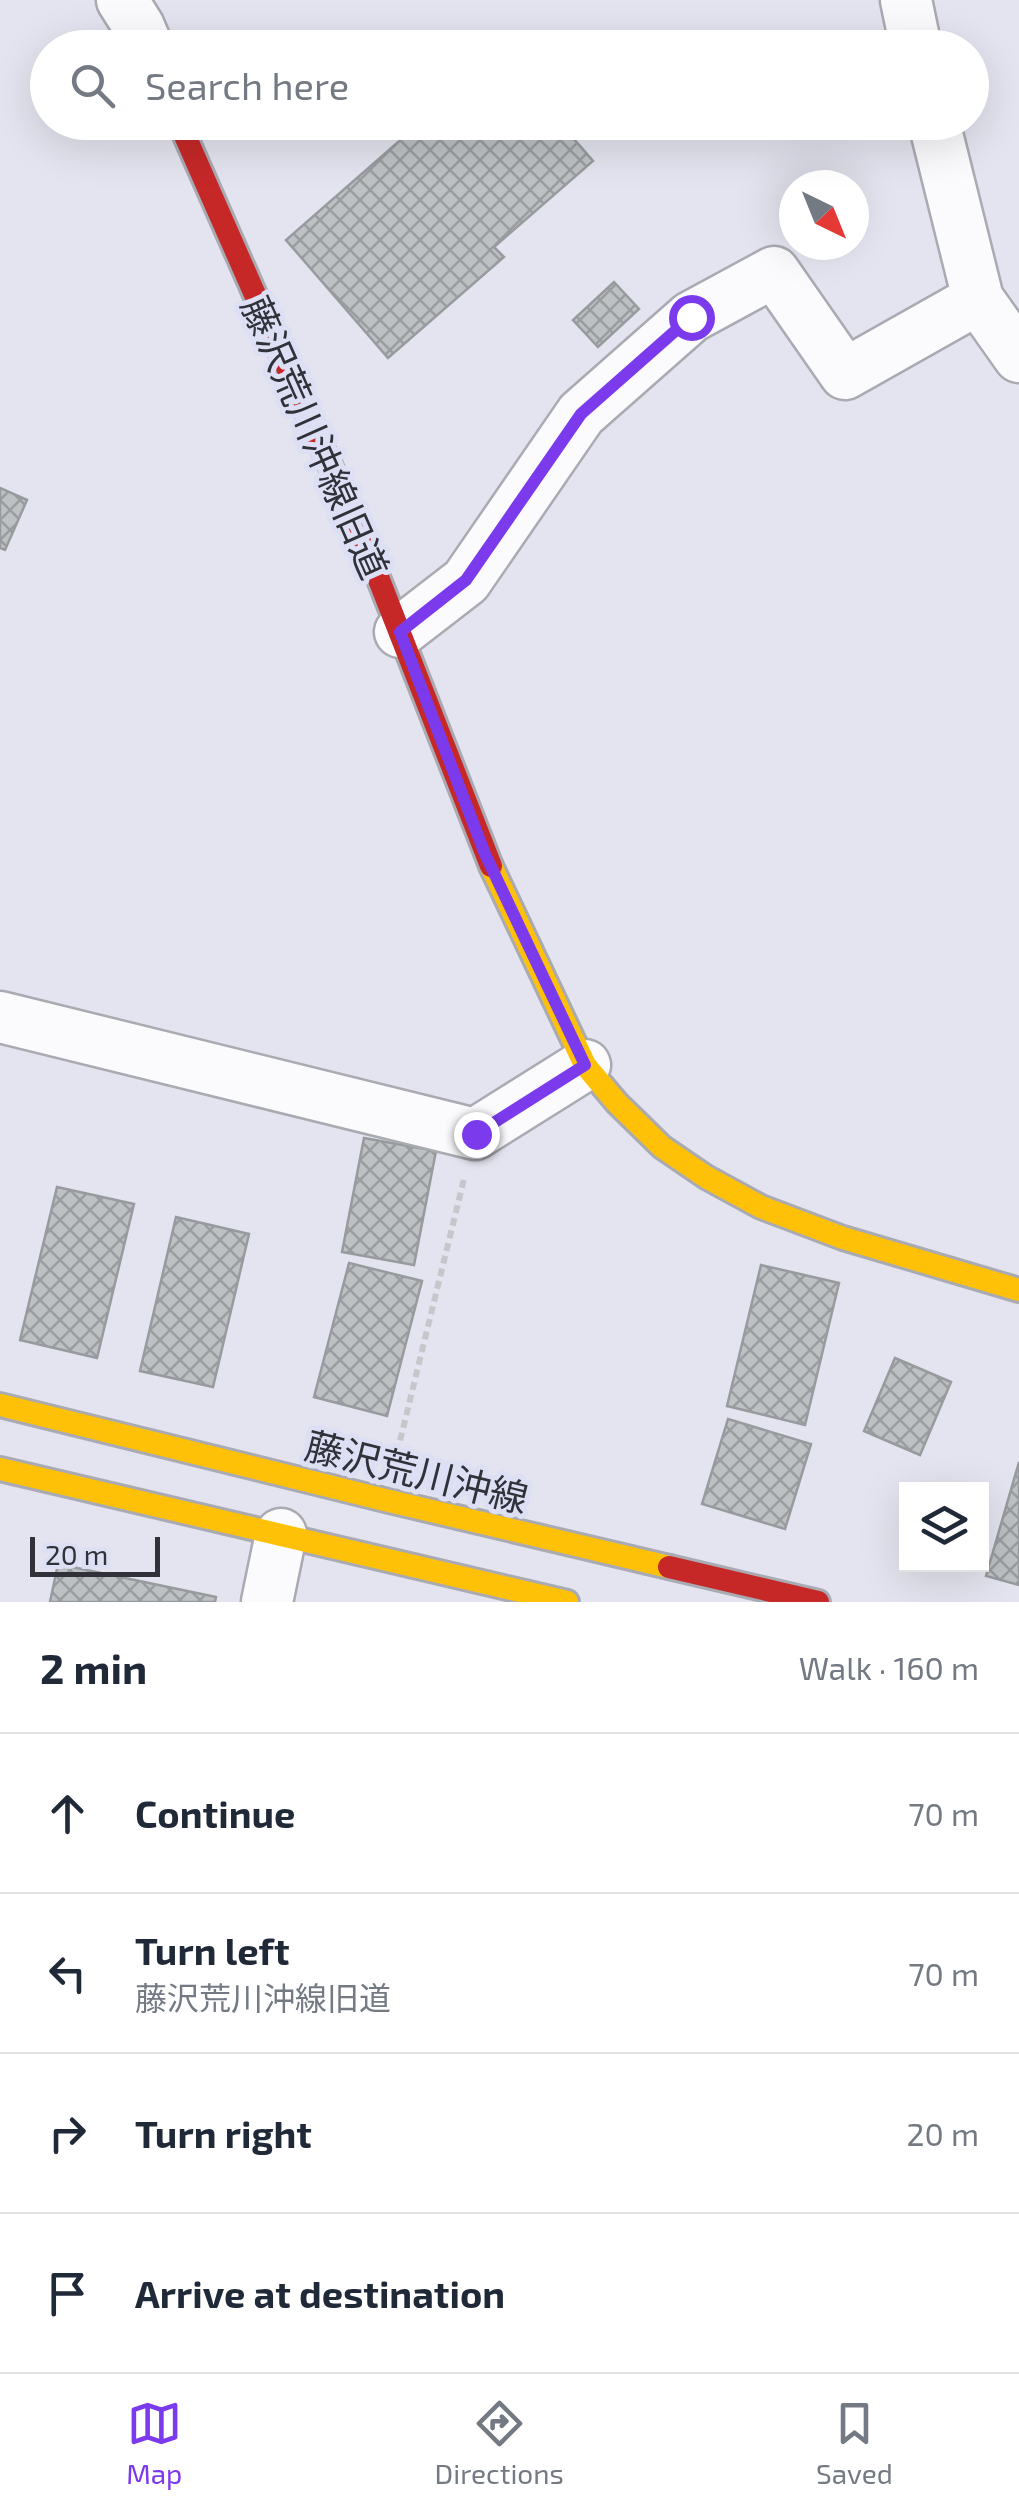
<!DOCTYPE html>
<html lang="en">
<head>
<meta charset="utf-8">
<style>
  body { margin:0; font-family:"Exo 2","Noto Sans JP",sans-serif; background:#f2f2f3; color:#1f2937 }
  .controls { position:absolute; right:30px; bottom:30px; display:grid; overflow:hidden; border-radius:0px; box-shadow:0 10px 40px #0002 }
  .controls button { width:90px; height:90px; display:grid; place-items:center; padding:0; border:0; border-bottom:2px solid #e0e1e3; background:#fff; color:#1f2937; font:50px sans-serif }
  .compass { position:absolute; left:779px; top:170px; width:90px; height:90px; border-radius:50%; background:#fff; box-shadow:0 10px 40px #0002; rotate:137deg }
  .scale { position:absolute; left:30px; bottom:25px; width:130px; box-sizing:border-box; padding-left:10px; border:5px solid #303139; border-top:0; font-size:28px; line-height:35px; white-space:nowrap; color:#303139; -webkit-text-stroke:8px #dde0f5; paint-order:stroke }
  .stop { position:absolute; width:30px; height:30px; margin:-22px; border:8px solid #7c3aed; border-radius:50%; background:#fff }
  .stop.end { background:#7c3aed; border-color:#fff; box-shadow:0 2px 10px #0008 }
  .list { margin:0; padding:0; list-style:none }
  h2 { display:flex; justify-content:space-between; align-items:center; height:130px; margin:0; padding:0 40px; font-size:42px }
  h2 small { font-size:32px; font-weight:400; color:#747a83 }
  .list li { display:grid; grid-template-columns:65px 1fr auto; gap:30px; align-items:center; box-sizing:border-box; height:160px; padding:0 40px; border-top:2px solid #e0e1e3 }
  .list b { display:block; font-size:38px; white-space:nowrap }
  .list p { margin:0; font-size:32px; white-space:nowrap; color:#747a83 }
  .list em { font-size:32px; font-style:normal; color:#747a83 }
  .icon { flex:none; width:55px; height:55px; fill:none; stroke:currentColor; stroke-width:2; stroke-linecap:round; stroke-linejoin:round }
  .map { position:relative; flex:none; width:1019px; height:1602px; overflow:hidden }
  .search { position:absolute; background:#fff; box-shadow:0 10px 40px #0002; left:30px; right:30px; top:30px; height:110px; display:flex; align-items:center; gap:25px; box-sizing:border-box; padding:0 35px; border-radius:55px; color:#747a83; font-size:38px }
  .sheet { height:770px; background:#fff }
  nav { display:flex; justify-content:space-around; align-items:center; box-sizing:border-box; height:140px; border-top:2px solid #e0e1e3; background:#fff; font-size:28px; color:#747a83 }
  nav a { display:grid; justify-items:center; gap:5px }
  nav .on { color:#7c3aed }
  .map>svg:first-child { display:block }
  .building { fill:url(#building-cross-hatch); stroke:#979b9e; stroke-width:2.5 }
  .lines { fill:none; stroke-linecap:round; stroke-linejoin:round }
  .street-casing { stroke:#a9aab2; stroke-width:55 }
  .slow-casing { stroke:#a9aab2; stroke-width:28 }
  .jam-casing { stroke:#a9aab2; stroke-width:28 }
  .path { stroke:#c6c7ca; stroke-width:6; stroke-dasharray:8 5; stroke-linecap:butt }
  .street { stroke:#fbfbfd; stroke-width:50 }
  .slow { stroke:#ffc107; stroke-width:22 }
  .jam { stroke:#c62828; stroke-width:22 }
  .route { stroke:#7c3aed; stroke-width:12 }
  .labels { text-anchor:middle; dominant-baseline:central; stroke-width:10; stroke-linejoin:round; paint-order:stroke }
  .street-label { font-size:38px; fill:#303139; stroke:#dde0f5 }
</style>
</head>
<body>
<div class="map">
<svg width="1019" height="1602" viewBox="0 0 1019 1602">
  <defs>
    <pattern id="building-cross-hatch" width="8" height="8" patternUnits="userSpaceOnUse" patternTransform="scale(2.5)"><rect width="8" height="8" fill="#bdc1c4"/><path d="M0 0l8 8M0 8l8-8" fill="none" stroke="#9a9da0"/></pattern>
  </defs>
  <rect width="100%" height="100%" fill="#e3e4ef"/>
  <g class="building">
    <polygon points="553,32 567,48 536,48"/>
    <polygon points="421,122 559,122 593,161 494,247 504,257 388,358 286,240"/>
    <polygon points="614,282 639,309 598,347 573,320"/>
    <polygon points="0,488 27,500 5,550 0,548"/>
    <polygon points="364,1138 436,1151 414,1265 342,1252"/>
    <polygon points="57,1187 134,1204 97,1358 20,1340"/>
    <polygon points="176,1217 249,1234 213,1387 140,1371"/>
    <polygon points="349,1263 422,1281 387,1416 314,1397"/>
    <polygon points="761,1265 839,1283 805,1425 727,1406"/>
    <polygon points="895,1358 951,1382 920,1455 864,1431"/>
    <polygon points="728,1419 811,1444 785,1529 702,1504"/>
    <polygon points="1019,1462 1019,1585 986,1576"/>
    <polygon points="58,1564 216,1597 215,1602 50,1602"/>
  </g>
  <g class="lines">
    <defs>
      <g id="street">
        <polyline points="122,0 139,27 148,48"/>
        <polyline points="906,0 916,48"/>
        <polyline points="934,122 978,299 1019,357"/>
        <polyline points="400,632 466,581 581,414 691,317 774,272 845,374 978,299"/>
        <polyline points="0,1017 475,1134 585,1065"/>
        <polyline points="267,1602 281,1534"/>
      </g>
      <g id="slow">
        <polyline points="491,866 585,1065 617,1103 662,1147 706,1177 761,1207 843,1238 1019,1290"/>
        <polyline points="0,1405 385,1500 669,1567"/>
        <polyline points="0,1469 567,1602"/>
      </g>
      <g id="jam">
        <polyline points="179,122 367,549 491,866"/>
        <polyline points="669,1567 818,1602"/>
      </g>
    </defs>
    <use href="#street" class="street-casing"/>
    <use href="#slow" class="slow-casing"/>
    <use href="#jam" class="jam-casing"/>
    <polyline class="path" points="397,1453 464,1179"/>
    <use href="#street" class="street"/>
    <use href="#slow" class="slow"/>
    <use href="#jam" class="jam"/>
  </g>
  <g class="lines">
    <polyline class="route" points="476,1134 585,1065 485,854 400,632 466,580 581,414 691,317"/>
  </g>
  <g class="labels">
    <g class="street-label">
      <text transform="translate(316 437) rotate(66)">藤沢荒川沖線旧道</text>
      <text transform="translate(417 1471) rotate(14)">藤沢荒川沖線</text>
    </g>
  </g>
</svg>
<div class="controls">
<button><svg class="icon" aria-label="layers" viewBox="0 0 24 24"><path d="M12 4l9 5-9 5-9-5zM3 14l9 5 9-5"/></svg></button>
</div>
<svg class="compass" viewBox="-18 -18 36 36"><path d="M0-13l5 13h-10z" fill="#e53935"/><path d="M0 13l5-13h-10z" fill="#747a83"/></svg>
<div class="scale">20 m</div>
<div class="stop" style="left:691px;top:317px"></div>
<div class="stop end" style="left:476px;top:1134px"></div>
<div class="search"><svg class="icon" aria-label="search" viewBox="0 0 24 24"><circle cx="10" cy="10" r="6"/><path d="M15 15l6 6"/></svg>Search here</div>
</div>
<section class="sheet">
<h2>2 min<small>Walk · 160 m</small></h2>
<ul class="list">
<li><svg class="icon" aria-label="ahead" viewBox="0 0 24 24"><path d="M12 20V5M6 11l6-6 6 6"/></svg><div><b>Continue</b></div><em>70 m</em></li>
<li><svg class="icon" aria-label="left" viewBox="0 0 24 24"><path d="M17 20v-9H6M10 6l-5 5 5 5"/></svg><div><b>Turn left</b><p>藤沢荒川沖線旧道</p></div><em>70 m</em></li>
<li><svg class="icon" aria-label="right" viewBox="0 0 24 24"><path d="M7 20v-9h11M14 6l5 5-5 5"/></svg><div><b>Turn right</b></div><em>20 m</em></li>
<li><svg class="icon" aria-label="arrive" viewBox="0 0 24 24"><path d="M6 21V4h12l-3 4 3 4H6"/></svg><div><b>Arrive at destination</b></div></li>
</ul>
</section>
<nav>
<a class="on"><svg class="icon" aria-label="map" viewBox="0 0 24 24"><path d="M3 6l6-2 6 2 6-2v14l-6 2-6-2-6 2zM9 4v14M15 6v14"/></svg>Map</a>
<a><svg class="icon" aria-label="directions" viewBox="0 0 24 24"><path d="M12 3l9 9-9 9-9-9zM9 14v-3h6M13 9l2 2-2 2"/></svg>Directions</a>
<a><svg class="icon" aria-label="saved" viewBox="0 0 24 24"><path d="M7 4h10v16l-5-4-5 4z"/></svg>Saved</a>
</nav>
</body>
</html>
